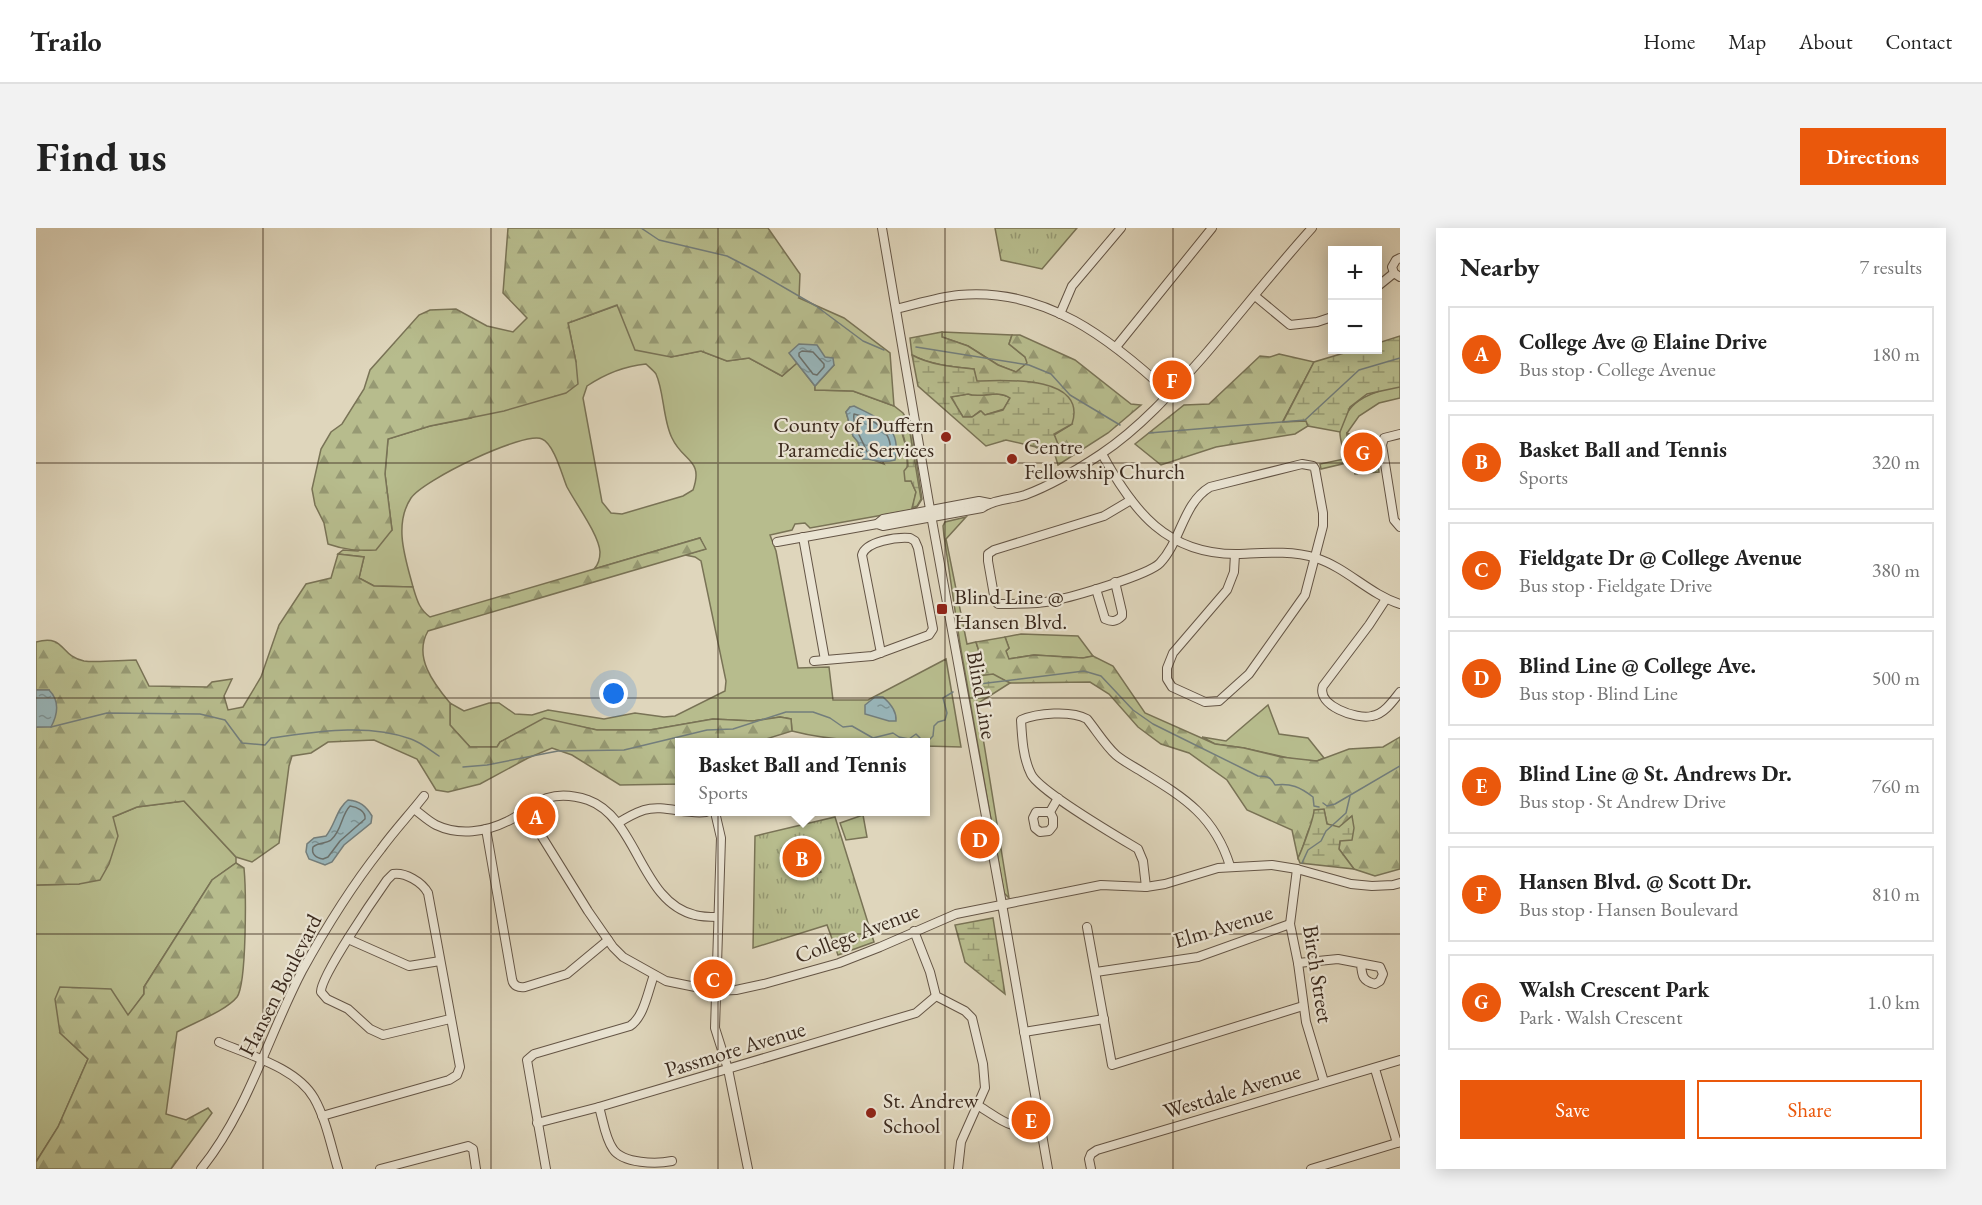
<!DOCTYPE html>
<html lang="en">
<head>
<meta charset="utf-8">
<style>
  body { margin:0; font-family:"EB Garamond",serif; background:#f2f2f2; color:#222 }
  .controls { position:absolute; right:18px; top:18px; display:grid; overflow:hidden; border-radius:0px; box-shadow:0 3px 15px #0003 }
  .controls button { width:54px; height:54px; display:grid; place-items:center; padding:0; border:0; border-bottom:2px solid #e0e0e0; background:#fff; color:#222; font:30px sans-serif }
  .you { position:absolute; left:578px; top:466px; width:21px; height:21px; margin:-15px; border:4px solid #fff; border-radius:50%; background:#1a73e8; box-shadow:0 0 0 9px #1a73e833 }
  .badge { display:grid; place-items:center; width:39px; height:39px; border-radius:50%; background:#ea580c; color:#fff; font-size:20px; font-weight:700 }
  .pin { position:absolute; translate:-50% -50%; border:3px solid #fff; box-shadow:0 2px 6px #0006 }
  .popup { position:absolute; left:639px; top:510px; width:255px; height:78px; box-sizing:border-box; display:grid; place-content:center; border-radius:0px; background:#fff; filter:drop-shadow(0 2px 4px #0005); font-size:20px; white-space:nowrap; color:#767676 }
  .popup b { font-size:22px; color:#222 }
  .popup::after { content:''; position:absolute; left:50%; top:100%; margin-left:-12px; border:12px solid transparent; border-top-color:#fff }
  .list { margin:0; padding:0; list-style:none }
  h2 { display:flex; justify-content:space-between; align-items:center; height:78px; margin:0; padding:0 24px; font-size:26px }
  h2 small { font-size:20px; font-weight:400; color:#767676 }
  .list li { display:grid; grid-template-columns:39px 1fr auto; gap:18px; align-items:center; box-sizing:border-box; height:96px; margin:0 12px 12px; padding:0 12px; border:2px solid #e0e0e0; border-radius:0px }
  .list b { display:block; font-size:22px; white-space:nowrap }
  .list p { margin:0; font-size:20px; white-space:nowrap; color:#767676 }
  .list em { font-size:20px; font-style:normal; color:#767676 }
  .actions { display:flex; gap:12px; padding:18px 24px }
  .actions a { flex:1; padding:14px 0; border:2px solid #ea580c; border-radius:0px; text-align:center; font-size:21px; color:#ea580c }
  .actions .main { background:#ea580c; color:#fff }
  .map { position:relative; flex:none; width:1364px; height:941px; overflow:hidden; border-radius:0px }
  header { display:flex; align-items:center; gap:36px; box-sizing:border-box; height:84px; padding:0 30px; background:#fff; border-bottom:2px solid #e0e0e0 }
  header strong { font-size:28px }
  nav { display:flex; gap:33px; margin-inline-start:auto; font-size:21px }
  .intro { display:flex; align-items:center; justify-content:space-between; box-sizing:border-box; height:144px; padding:0 36px }
  h1 { margin:0; font-size:42px }
  .button { padding:15px 27px; border-radius:0px; background:#ea580c; color:#fff; font-size:21px; font-weight:700 }
  main { display:flex; gap:36px; padding:0 36px }
  aside { flex:1; background:#fff; border-radius:0px; box-shadow:0 3px 15px #0003 }
  .map>svg:first-child { display:block }
  .grass { fill:#b7bc8d; stroke:#797356; stroke-width:1.5; fill-rule:evenodd }
  .forest { fill:url(#forest-firs); stroke:#797356; stroke-width:1.5 }
  .wetland { fill:url(#wetland-marsh); stroke:#797356; stroke-width:1.5; fill-rule:evenodd }
  .park { fill:url(#park-tufts); stroke:#797356; stroke-width:1.5; fill-rule:evenodd }
  .water { fill:url(#water-ripples); stroke:#737e7c; stroke-width:1.5 }
  .lines { fill:none; stroke-linecap:round; stroke-linejoin:round }
  .shore { stroke:#6a706c; stroke-width:1.5 }
  .stream { stroke:#737e7c; stroke-width:1.5 }
  .minor-casing { stroke:#645546; stroke-width:10 }
  .minor { stroke:#eae4d3; stroke-width:8 }
  .grid { fill:none; stroke:#3b2a1e; stroke-width:1.5; stroke-opacity:0.55 }
  .poi-dot { fill:#8f2418; stroke:#eae4d3; stroke-width:2 }
  .labels { text-anchor:middle; dominant-baseline:central; stroke-width:4.5; stroke-linejoin:round; paint-order:stroke }
  .poi-label { font-size:22px; fill:#3b2a1e; stroke:#eae4d3; text-anchor:start }
  .street-label { font-size:22px; fill:#3b2a1e; stroke:#eae4d3 }
</style>
</head>
<body>
<header>
<strong>Trailo</strong>
<nav><a>Home</a><a>Map</a><a>About</a><a>Contact</a></nav>
</header>
<div class="intro"><h1>Find us</h1><a class="button">Directions</a></div>
<main>
<div class="map">
<svg width="1364" height="941" viewBox="0 0 1364 941">
  <defs>
    <pattern id="forest-firs" width="22" height="20" patternUnits="userSpaceOnUse" patternTransform="scale(1.5)"><rect width="22" height="20" fill="#b7bc8d"/><path d="M5 1l3.5 6h-7zM16 11l3.5 6h-7z" fill="#969973"/></pattern>
    <pattern id="wetland-marsh" width="20" height="14" patternUnits="userSpaceOnUse" patternTransform="scale(1.5)"><rect width="20" height="14" fill="#b7bc8d"/><path d="M1 5h8M5 5V1M11 12h8M15 12V8" fill="none" stroke="#969973"/></pattern>
    <pattern id="park-tufts" width="24" height="20" patternUnits="userSpaceOnUse" patternTransform="scale(1.5)"><rect width="24" height="20" fill="#b7bc8d"/><path d="M3 7l-1-3M5 7V3M7 7l1-3M15 17l-1-3M17 17v-4M19 17l1-3" fill="none" stroke="#969973"/></pattern>
    <pattern id="water-ripples" width="26" height="14" patternUnits="userSpaceOnUse" patternTransform="scale(1.5)"><rect width="26" height="14" fill="#98b6bb"/><path d="M2 4q2-2 4 0t4 0M15 11q2-2 4 0t4 0" fill="none" stroke="#7d9497"/></pattern>
  </defs>
  <rect width="100%" height="100%" fill="#dfd6bc"/>
  <filter id="stains"><feTurbulence type="fractalNoise" baseFrequency=".00333" numOctaves="4"/><feColorMatrix values="0 0 0 0 .2 0 0 0 0 .09 0 0 0 0 .02 0 0 0 .5 -.17"/></filter>
  <radialGradient id="worn" r=".72"><stop offset=".6" stop-color="#630" stop-opacity="0"/><stop offset="1" stop-color="#630" stop-opacity=".3"/></radialGradient>
  <g class="grass">
    <path d="M582,77L635,129L665,123L691,133L713,130L746,148L761,135L779,158V162L817,163L858,178L867,185L875,198L886,271L881,279L875,282L774,300L769,295L759,296L756,302L734,307L740,323L762,440L793,439L797,472H832L910,431L925,519L889,518V514C845,514 798,514 756,503L755,491L744,489L717,493L677,491L614,502H561L508,491L464,514L461,519H434L414,497V475L428,483L453,475H463L479,486L496,487L512,482L568,491L599,485L628,489L639,488L689,463L690,453L665,333L659,329L649,327L669,321L664,310L558,341C562,337 564,331 564,324C563,307 540,276 531,259C526,247 518,216 506,211C488,203 387,252 375,270C357,297 370,332 377,359L338,358L323,350L328,329L302,326L307,322L322,323L356,302L349,246L352,211L394,198L435,190L540,134L532,95ZM610,136C613,139 618,143 620,146C628,163 627,193 636,210C647,234 668,231 657,262L647,268L586,286L575,285L566,274L547,170L551,158C569,146 589,138 610,136ZM814,179L848,236L835,231H827L822,214L817,208L810,184ZM862,196L873,199L884,271L877,279L880,264L875,253H870C873,233 871,214 862,196Z"/>
    <polygon points="906,104 976,107 973,116 989,129 992,135 980,144 962,137 932,118 906,109"/>
    <path d="M1359,158L1364,159V170L1343,175L1323,188L1311,205L1313,230H1309C1308,222 1303,210 1304,203C1310,172 1333,166 1359,158Z"/>
    <polygon points="930,289 910,311 931,416 940,414 947,436 938,447 942,448 938,454 973,670 968,665 924,416 908,308 907,298 909,294"/>
    <polygon points="985,406 1042,408 1057,428 1047,430 998,427 972,431 970,423 973,420 969,409"/>
    <polygon points="1232,477 1243,506 1272,510 1288,530 1281,533 1261,532 1208,520 1179,516 1166,509 1190,513"/>
    <polygon points="148,573 200,629 200,635 176,652 108,759 108,766 92,788 24,805 52,831 22,899 0,934 0,657 43,656 77,589 101,579"/>
    <polygon points="827,587 831,609 810,612 804,595"/>
    <polygon points="775,617 786,644 773,649 756,638 751,626"/>
  </g>
  <g class="forest">
    <path d="M472,0H732L764,46L763,70L808,90L854,125L858,178L817,163L779,162V158L798,137L789,130L754,125L761,135L746,148L713,130L691,133L665,123L635,129L599,122L581,77L532,95L540,134L542,156L530,165L468,183L394,198L352,211L349,246L356,302L340,322C322,323 309,322 292,316L288,295L279,277L276,261L285,221L295,204L306,196L328,161L334,142L383,87L394,82L420,81L451,98L477,104L491,90L467,65Z"/>
    <path d="M906,104V109L932,118L962,137L980,144L991,135L989,129L973,116L976,107H984L1039,132L1095,176L1105,177L1072,205L1022,237L1019,227L1006,226L1000,219L1021,216L1018,207L1036,196L940,153L938,141C918,139 894,137 876,127L874,110Z"/>
    <polygon points="1243,126 1278,134 1247,193 1270,193 1272,198 1259,206 1180,219 1125,237 1099,216 1148,177 1173,176 1224,128 1234,129"/>
    <path d="M932,166C945,171 962,161 974,170L968,181L949,187L944,183L936,189H927L914,169Z"/>
    <path d="M664,310L670,321L392,403C377,429 398,456 414,475V497L434,519H461L464,514L508,490L561,502H614L677,491L717,493L744,489L755,491L756,503L720,514H643V556L584,557L536,527L516,520L492,530L444,556L412,564L400,562L381,531L338,512L292,514L275,525L256,528L253,538L243,615L216,634L200,629L148,573L101,579L77,589L82,608L73,636L64,652L43,656L0,657V499L15,498L13,462H0V414C30,406 23,428 48,433C61,435 86,432 100,432L113,458L171,459L176,454L196,451L188,468L192,482L207,479L225,449L243,397L270,356L295,350L302,326L328,329L323,350L338,358L377,359C381,372 383,381 394,389Z"/>
    <path d="M969,409L973,420L970,423L973,431L998,427L1047,430L1057,428L1077,438L1109,485L1179,516L1208,520L1245,529L1281,533L1313,521L1347,519L1364,509V641L1339,648L1318,641L1303,621L1304,613L1316,588L1303,600L1291,596L1288,582C1269,597 1272,611 1262,630L1256,602L1211,582L1191,552L1153,525L1125,516L1102,499L1073,466L1054,454L974,455L957,447L938,448V440L946,438L947,436L940,414Z"/>
    <path d="M200,635L208,640C210,661 211,755 201,769C190,783 157,795 141,804L130,886L150,892L172,880L176,885L135,941H0V934L22,899L52,831L24,805L19,771L24,759L75,761L92,787L108,766V759L176,652Z"/>
  </g>
  <g class="wetland">
    <polygon points="1364,108 1364,159 1331,166 1314,179 1304,204 1272,198 1270,193 1247,194 1278,134 1318,122 1342,122 1342,115"/>
    <path d="M876,127C894,137 918,139 938,141L941,153C969,152 1052,147 1036,196L1018,206L1022,216L1000,219L970,212L950,218L882,158ZM932,166C945,171 962,161 974,170L967,182L949,187L945,183L936,189H927L915,169Z"/>
    <path d="M861,196H870L873,199L885,271L881,278L876,280L880,264L875,253H869L868,243L872,238C871,223 870,208 861,196Z"/>
    <polygon points="957,446 974,455 941,476 938,454 942,448"/>
    <path d="M1288,581L1291,596L1303,599L1316,588L1318,600L1316,612L1304,613L1303,621L1318,641L1264,635L1262,630C1266,622 1278,590 1278,582Z"/>
    <polygon points="957,690 969,766 929,734 919,697"/>
  </g>
  <g class="park">
    <polygon points="959,0 1041,0 1006,41 965,32"/>
    <polygon points="1311,205 1340,218 1343,244 1319,246 1315,234 1285,241 1284,236 1313,230"/>
    <path d="M799,589L838,714L802,727L791,697L717,720L719,608ZM775,617L785,644L773,649L767,633L756,638L752,626Z"/>
  </g>
  <g class="water">
    <polygon points="763,116 781,117 789,129 797,130 798,137 779,158 753,125"/>
    <path d="M818,178C844,191 866,198 859,232C845,236 840,231 827,231L822,214L817,208L810,184L814,179Z"/>
    <path d="M0,462H13C24,473 22,486 15,499H0Z"/>
    <path d="M839,469H847C854,475 861,483 860,493H853L829,486V477Z"/>
    <path d="M312,572C324,573 330,578 336,588L335,595L308,617L296,634L289,637L273,631L270,624L271,616L278,610L290,608C299,597 301,580 312,572Z"/>
  </g>
  <g class="lines">
    <g class="shore">
      <polygon points="766,123 777,124 788,136 788,139 781,147 777,146 763,128 763,125"/>
      <path d="M818,186C837,190 860,205 853,228L848,229L831,224C827,213 816,197 818,186Z"/>
      <path d="M314,578C321,579 330,583 329,591L304,613L292,629L287,631C280,630 275,626 277,619C283,614 290,616 295,612C306,603 305,587 314,578Z"/>
    </g>
    <g class="stream">
      <polyline points="605,0 623,12 691,28 718,42 780,78 827,113 848,122"/>
      <polyline points="880,119 993,137 1015,146 1034,167 1084,197"/>
      <polyline points="1113,205 1269,192 1323,142 1364,130"/>
      <path d="M935,457L1048,443L1065,448L1097,482L1117,496L1222,548C1231,548 1235,549 1239,557C1255,555 1264,559 1277,569L1278,578L1283,579"/>
      <path d="M15,499L71,485L164,486L189,492L206,515L229,517L235,510C280,504 331,495 375,511C384,514 394,522 403,528"/>
      <polyline points="427,539 451,537 522,523 588,522 671,502 697,501 750,484 777,484 794,490 807,499 816,498 837,510 857,505 863,509 873,511 880,506 885,511 892,513 897,508 898,498 902,494 909,492 911,485 907,470 917,464"/>
      <polyline points="1287,575 1291,578 1299,576 1364,538"/>
      <polyline points="1266,635 1272,622 1285,613 1290,603 1310,585 1314,568"/>
    </g>
    <defs>
      <g id="minor">
        <polyline points="846,0 895,287 966,676 1012,941"/>
        <polyline points="1364,30 1360,32 1356,39 1358,45 1364,49"/>
        <polyline points="1342,58 1358,45"/>
        <polyline points="1219,68 1254,97 1281,94 1296,89"/>
        <path d="M860,81C881,76 902,69 923,67C1009,59 1075,111 1134,166"/>
        <polyline points="1024,86 1036,58 1085,0"/>
        <polyline points="1080,119 1176,0"/>
        <polyline points="1364,206 1348,210 1346,217 1358,292 1364,299"/>
        <path d="M1066,226C1097,283 1131,327 1202,326C1227,325 1255,322 1280,330C1311,340 1333,366 1364,376"/>
        <path d="M1095,272L1068,288L958,322L952,326V333L959,373L962,376H966C982,376 1001,376 1016,373C1036,369 1113,347 1124,335C1145,313 1147,275 1174,259L1266,236L1277,238L1279,241L1287,285V298L1269,367L1213,446L1183,473L1169,474L1136,459L1131,451V440L1137,425L1191,362L1198,344L1199,326"/>
        <polyline points="841,296 847,291 943,273 953,275"/>
        <polyline points="767,309 789,432"/>
        <path d="M741,314L841,296L847,298L946,280C958,271 974,272 989,267C1016,257 1041,242 1065,226C1104,200 1136,164 1167,129C1204,86 1238,42 1276,0"/>
        <path d="M1060,361L1069,391C1076,394 1080,394 1086,388V384L1079,354"/>
        <path d="M1350,371L1333,397L1287,458C1280,477 1320,492 1336,488C1348,486 1357,473 1364,464"/>
        <path d="M778,433L836,428L893,407L897,401L882,320L879,313L874,310C861,309 830,313 826,327L845,425"/>
        <path d="M378,581C385,586 392,593 400,597C423,608 450,604 472,593C485,587 497,575 511,570C524,566 540,568 552,572C602,590 604,674 659,687C666,689 674,689 682,689"/>
        <polyline points="490,583 552,683 577,719 587,729 630,753 679,763 700,762 728,756 803,735 844,719 920,686 1065,657 1110,659 1129,656 1182,640 1236,637 1261,641 1315,656 1336,658 1357,657 1364,655"/>
        <polyline points="679,584 685,610 679,800 692,841 712,941"/>
        <polyline points="1014,584 1000,584 997,590 999,600 1004,604 1013,603 1017,598 1017,590 1014,584 1022,570"/>
        <path d="M582,595C590,590 599,585 608,582C627,576 650,587 670,584"/>
        <path d="M450,601L476,751C477,758 483,760 489,759L531,746L572,712"/>
        <polyline points="1261,641 1254,696 1262,735 1270,794 1288,854"/>
        <path d="M1110,659L1107,633L1102,621C1082,609 1003,563 995,546C987,530 986,510 985,492C1001,485 1035,482 1051,491C1060,502 1069,517 1080,527C1088,534 1099,539 1108,545C1149,570 1179,589 1194,638"/>
        <polyline points="1051,699 1076,837 1267,778"/>
        <polyline points="878,703 894,744 900,768 929,783 936,790 947,836 949,860 925,914 922,941"/>
        <polyline points="312,711 373,738 404,733"/>
        <path d="M1262,735L1302,731L1344,739L1347,746L1344,753L1339,756C1326,753 1326,747 1325,736"/>
        <polyline points="1060,744 1162,729 1254,696"/>
        <polyline points="988,804 1068,791"/>
        <path d="M183,814C213,827 261,840 278,870C290,891 295,918 302,941"/>
        <polyline points="1339,841 1361,915"/>
        <path d="M943,878C967,893 974,903 1004,896"/>
        <path d="M563,879C567,892 569,910 577,921C587,936 621,936 636,933"/>
        <path d="M286,888L413,852L421,847L424,839L392,665C386,654 369,644 357,646L351,652C339,669 284,749 285,764L291,771L312,781L334,801L347,807L414,791"/>
        <polyline points="501,895 563,879 880,785 900,768"/>
        <path d="M165,941C212,883 232,808 266,743C289,701 315,659 345,621C358,603 374,586 388,568"/>
        <polyline points="344,941 432,918 437,921 440,941"/>
        <path d="M510,941L491,832L498,826L594,798C608,789 612,763 618,747"/>
        <polyline points="1055,941 1053,931 1055,926 1061,922 1364,832"/>
        <polyline points="1275,941 1364,914"/>
      </g>
    </defs>
    <use href="#minor" class="minor-casing"/>
    <use href="#minor" class="minor"/>
  </g>
  <path class="grid" d="M227,0V941M455,0V941M682,0V941M909,0V941M1137,0V941M0,235H1364M0,470H1364M0,706H1364"/>
  <g class="poi-dot">
    <circle cx="910" cy="209" r="6"/>
    <circle cx="976" cy="231" r="6"/>
    <rect x="900" y="375" width="12" height="12" rx="3"/>
    <circle cx="835" cy="885" r="6"/>
  </g>
  <g class="labels">
    <g class="poi-label">
      <text x="898" y="196" text-anchor="end">County of Duffern<tspan x="898" dy="25">Paramedic Services</tspan></text>
      <text x="988" y="218">Centre<tspan x="988" dy="25">Fellowship Church</tspan></text>
      <text x="918" y="368">Blind Line @<tspan x="918" dy="25">Hansen Blvd.</tspan></text>
      <text x="847" y="872">St. Andrew<tspan x="847" dy="25">School</tspan></text>
    </g>
    <g class="street-label">
      <text transform="translate(946 467) rotate(80)">Blind Line</text>
      <text transform="translate(1187 698) rotate(-17)">Elm Avenue</text>
      <text transform="translate(821 705) rotate(-21)">College Avenue</text>
      <text transform="translate(1282 746) rotate(81)">Birch Street</text>
      <text transform="translate(244 757) rotate(-63)">Hansen Boulevard</text>
      <text transform="translate(699 821) rotate(-17)">Passmore Avenue</text>
      <text transform="translate(1196 863) rotate(-17)">Westdale Avenue</text>
    </g>
  </g>
  <rect width="100%" height="100%" filter="url(#stains)"/>
  <rect width="100%" height="100%" fill="url(#worn)"/>
</svg>
<div class="controls">
<button>+</button>
<button>−</button>
</div>
<div class="you"></div>
<div class="pin badge" style="left:500px;top:588px">A</div>
<div class="pin badge" style="left:766px;top:630px">B</div>
<div class="popup"><b>Basket Ball and Tennis</b>Sports</div>
<div class="pin badge" style="left:677px;top:751px">C</div>
<div class="pin badge" style="left:944px;top:611px">D</div>
<div class="pin badge" style="left:995px;top:892px">E</div>
<div class="pin badge" style="left:1136px;top:152px">F</div>
<div class="pin badge" style="left:1327px;top:224px">G</div>
</div>
<aside>
<h2>Nearby<small>7 results</small></h2>
<ul class="list">
<li><span class="badge">A</span><div><b>College Ave @ Elaine Drive</b><p>Bus stop · College Avenue</p></div><em>180 m</em></li>
<li><span class="badge">B</span><div><b>Basket Ball and Tennis</b><p>Sports</p></div><em>320 m</em></li>
<li><span class="badge">C</span><div><b>Fieldgate Dr @ College Avenue</b><p>Bus stop · Fieldgate Drive</p></div><em>380 m</em></li>
<li><span class="badge">D</span><div><b>Blind Line @ College Ave.</b><p>Bus stop · Blind Line</p></div><em>500 m</em></li>
<li><span class="badge">E</span><div><b>Blind Line @ St. Andrews Dr.</b><p>Bus stop · St Andrew Drive</p></div><em>760 m</em></li>
<li><span class="badge">F</span><div><b>Hansen Blvd. @ Scott Dr.</b><p>Bus stop · Hansen Boulevard</p></div><em>810 m</em></li>
<li><span class="badge">G</span><div><b>Walsh Crescent Park</b><p>Park · Walsh Crescent</p></div><em>1.0 km</em></li>
</ul>
<div class="actions"><a class="main">Save</a><a>Share</a></div>
</aside>
</main>
</body>
</html>
